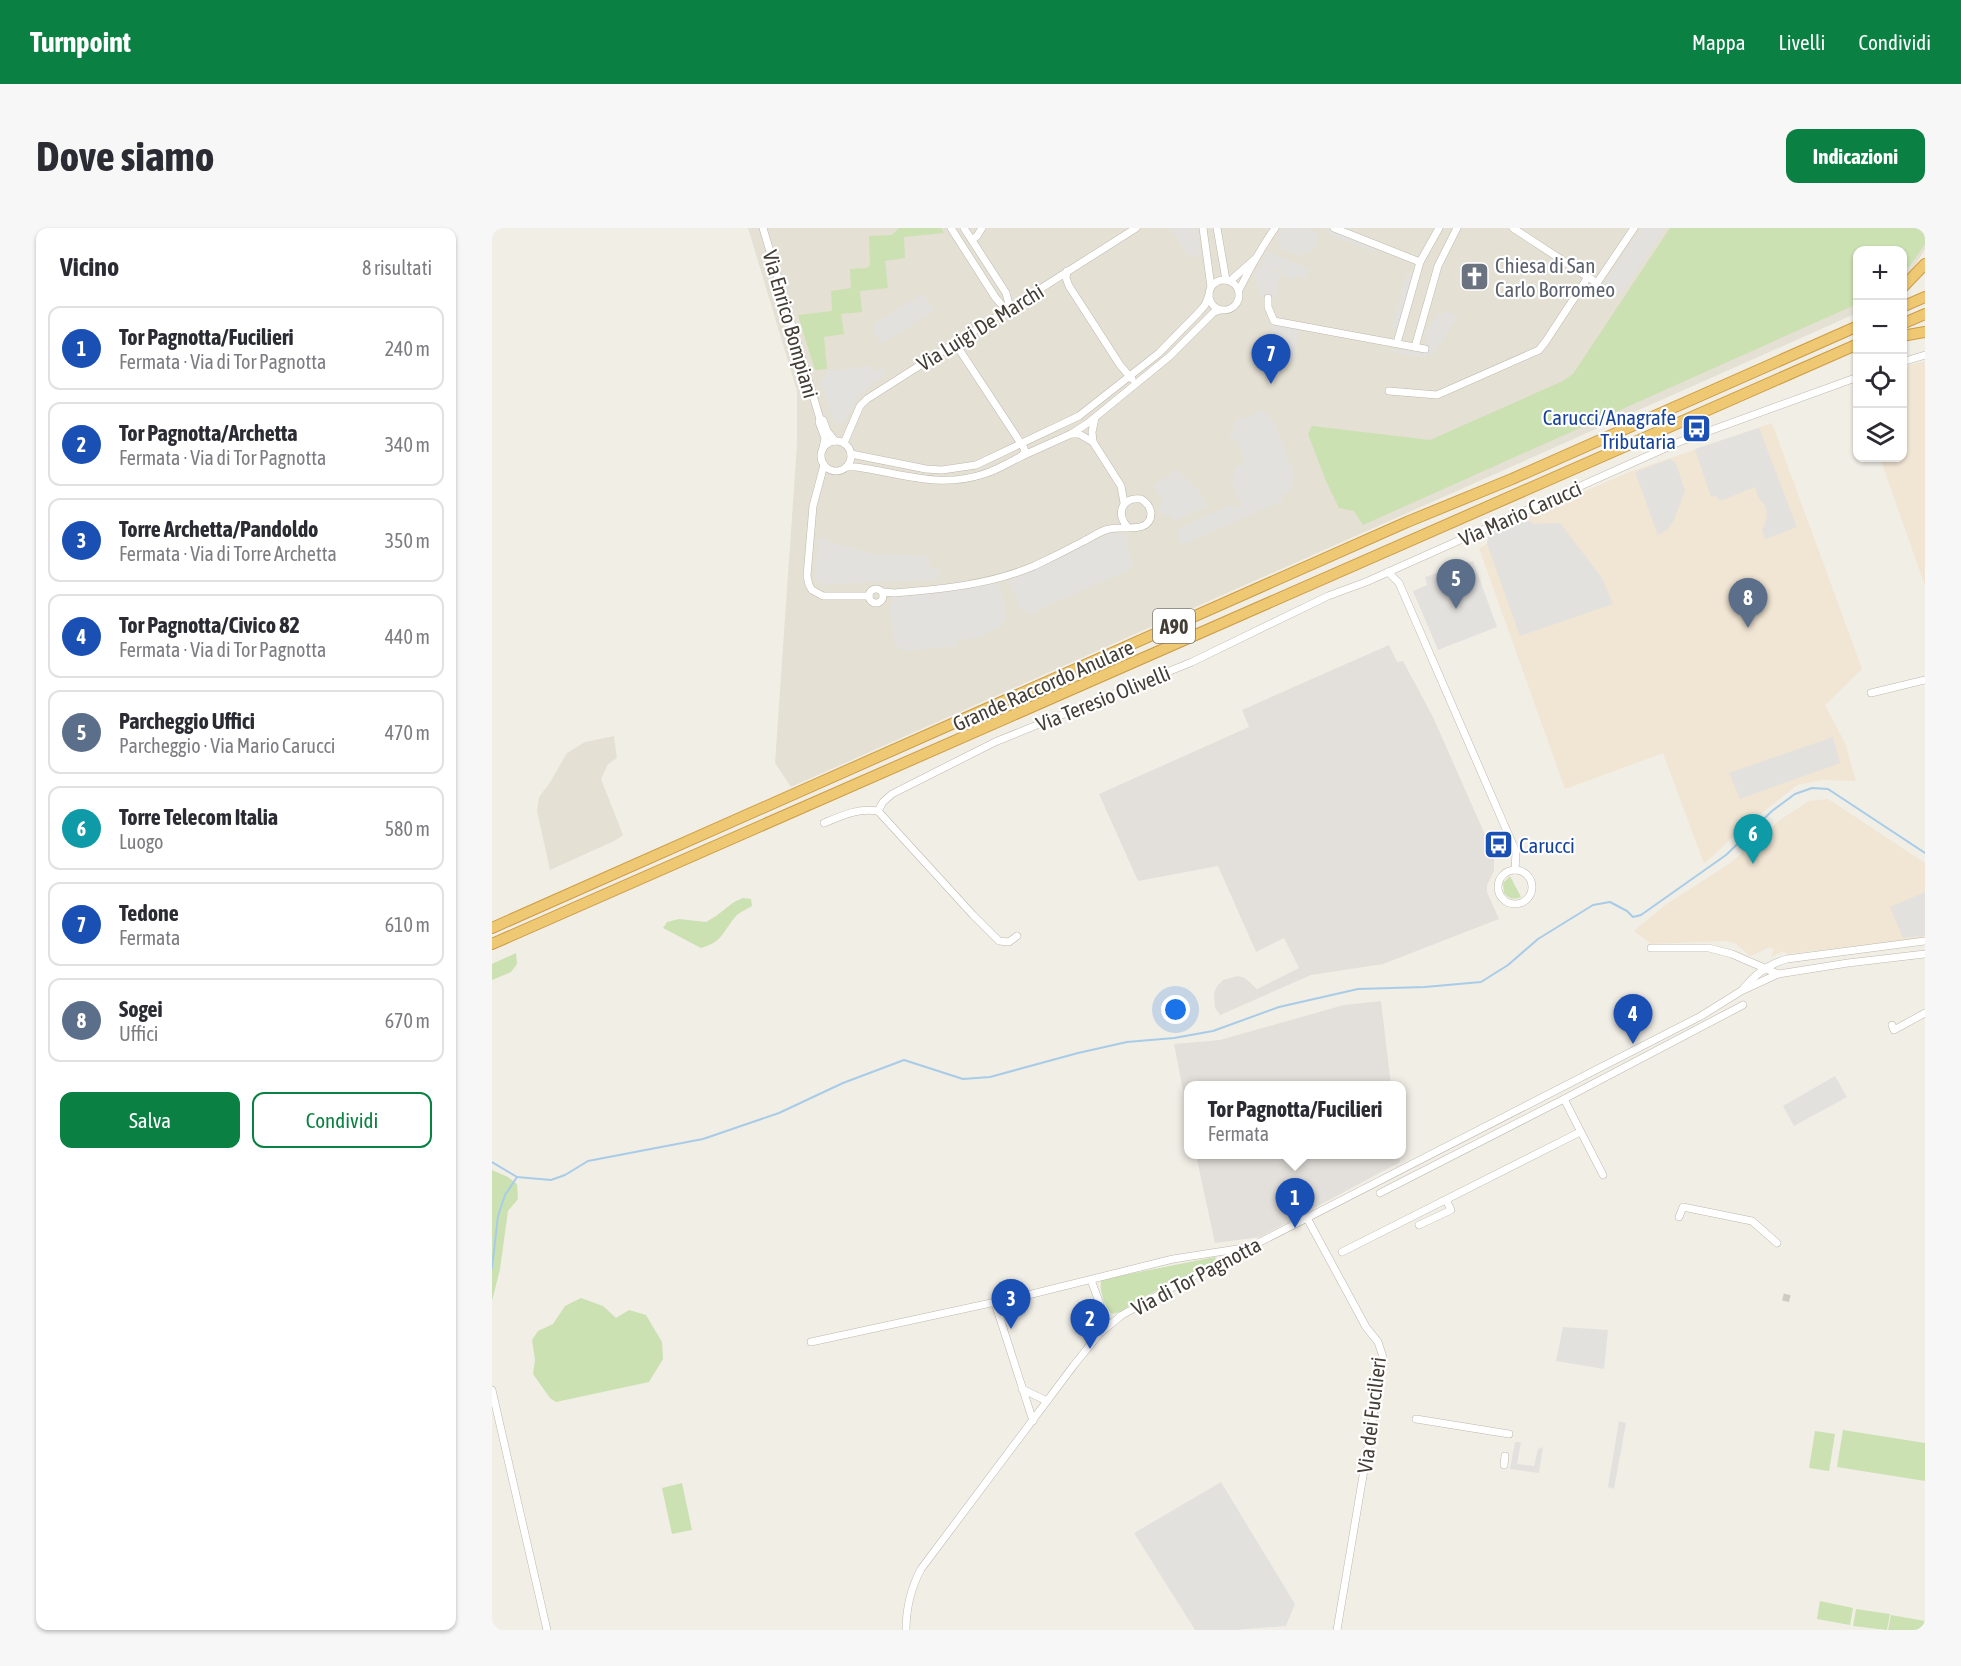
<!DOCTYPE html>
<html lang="it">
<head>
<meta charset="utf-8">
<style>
  body { margin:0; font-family:"Asap Condensed",sans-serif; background:#f7f7f7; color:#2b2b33 }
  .controls { position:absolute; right:18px; top:18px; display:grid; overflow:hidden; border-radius:12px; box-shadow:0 2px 4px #0004 }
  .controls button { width:54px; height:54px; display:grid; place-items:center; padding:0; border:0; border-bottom:2px solid #e1e1e2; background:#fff; color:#2b2b33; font:30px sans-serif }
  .you { position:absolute; left:684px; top:782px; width:21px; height:21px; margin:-15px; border:4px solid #fff; border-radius:50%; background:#1a73e8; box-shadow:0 0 0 9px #1a73e833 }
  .badge { display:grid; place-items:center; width:39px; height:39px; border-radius:50%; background:#0b8043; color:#fff; font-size:20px; font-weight:700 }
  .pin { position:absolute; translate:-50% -50px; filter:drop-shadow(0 2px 3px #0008) }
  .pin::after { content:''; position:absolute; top:32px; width:21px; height:18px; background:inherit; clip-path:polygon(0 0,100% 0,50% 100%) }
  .popup { position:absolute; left:692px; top:853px; width:222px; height:78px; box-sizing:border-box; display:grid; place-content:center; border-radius:12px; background:#fff; filter:drop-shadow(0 2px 4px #0005); font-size:20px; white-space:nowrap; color:#7c7c81 }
  .popup b { font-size:22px; color:#2b2b33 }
  .popup::after { content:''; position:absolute; left:50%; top:100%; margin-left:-12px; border:12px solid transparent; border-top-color:#fff }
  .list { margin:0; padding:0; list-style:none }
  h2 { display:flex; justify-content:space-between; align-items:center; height:78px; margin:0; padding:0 24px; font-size:26px }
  h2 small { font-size:20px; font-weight:400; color:#7c7c81 }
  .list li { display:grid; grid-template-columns:39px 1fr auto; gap:18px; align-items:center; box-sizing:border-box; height:84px; margin:0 12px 12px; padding:0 12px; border:2px solid #e1e1e2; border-radius:12px }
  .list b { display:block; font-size:22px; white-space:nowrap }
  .list p { margin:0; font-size:20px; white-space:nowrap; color:#7c7c81 }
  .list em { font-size:20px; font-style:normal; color:#7c7c81 }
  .actions { display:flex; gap:12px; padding:18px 24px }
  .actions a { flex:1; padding:14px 0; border:2px solid #0b8043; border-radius:12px; text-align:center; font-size:21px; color:#0b8043 }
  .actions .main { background:#0b8043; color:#fff }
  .icon { flex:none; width:33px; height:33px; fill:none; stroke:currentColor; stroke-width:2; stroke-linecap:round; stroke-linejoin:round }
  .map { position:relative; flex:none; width:1433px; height:1402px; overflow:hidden; border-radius:12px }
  header { display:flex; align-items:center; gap:36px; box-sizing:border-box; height:84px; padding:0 30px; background:#0b8043; color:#fff }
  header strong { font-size:28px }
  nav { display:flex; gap:33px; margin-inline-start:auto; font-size:21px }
  .intro { display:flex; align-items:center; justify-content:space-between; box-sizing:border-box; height:144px; padding:0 36px }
  h1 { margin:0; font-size:42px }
  .button { padding:15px 27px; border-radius:12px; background:#0b8043; color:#fff; font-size:21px; font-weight:700 }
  main { display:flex; gap:36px; padding:0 36px }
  aside { flex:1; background:#fff; border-radius:12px; box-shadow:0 2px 4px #0004 }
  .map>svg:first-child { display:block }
  .residential { fill:#e4e0d4 }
  .commercial { fill:#f1e5d3 }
  .industrial { fill:#e3e0db }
  .green { fill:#cbe1b2 }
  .parking { fill:#e2e1de }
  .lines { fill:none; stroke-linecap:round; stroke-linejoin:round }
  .stream { stroke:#a8cce8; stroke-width:2 }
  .minor-tunnel { stroke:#cecbc3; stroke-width:7; stroke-dasharray:7 3.5; stroke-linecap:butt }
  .minor-casing { stroke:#beb8ac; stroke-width:8 }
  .highway-casing { stroke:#cd9d44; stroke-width:12 }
  .minor { stroke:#fff; stroke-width:7 }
  .highway { stroke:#efc873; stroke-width:10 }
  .labels { text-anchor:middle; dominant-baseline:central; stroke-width:4.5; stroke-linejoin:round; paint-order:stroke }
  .shield { fill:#fff; stroke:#7b7872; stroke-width:1.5 }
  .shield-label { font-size:20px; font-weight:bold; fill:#433e36 }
  .worship-label { font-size:21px; fill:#5b616d; stroke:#fff; text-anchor:start }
  .street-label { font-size:21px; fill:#433e36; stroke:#fff }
  .transit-label { font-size:21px; fill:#164399; stroke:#fff; text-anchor:end }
</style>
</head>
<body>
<header>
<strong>Turnpoint</strong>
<nav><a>Mappa</a><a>Livelli</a><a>Condividi</a></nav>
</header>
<div class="intro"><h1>Dove siamo</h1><a class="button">Indicazioni</a></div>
<main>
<aside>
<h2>Vicino<small>8 risultati</small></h2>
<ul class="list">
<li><span class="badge" style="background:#1a4fb4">1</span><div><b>Tor Pagnotta/Fucilieri</b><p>Fermata · Via di Tor Pagnotta</p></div><em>240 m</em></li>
<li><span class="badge" style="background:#1a4fb4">2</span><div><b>Tor Pagnotta/Archetta</b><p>Fermata · Via di Tor Pagnotta</p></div><em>340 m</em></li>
<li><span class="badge" style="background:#1a4fb4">3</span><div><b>Torre Archetta/Pandoldo</b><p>Fermata · Via di Torre Archetta</p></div><em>350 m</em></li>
<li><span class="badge" style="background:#1a4fb4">4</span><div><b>Tor Pagnotta/Civico 82</b><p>Fermata · Via di Tor Pagnotta</p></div><em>440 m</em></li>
<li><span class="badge" style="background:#5c6f8a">5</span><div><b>Parcheggio Uffici</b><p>Parcheggio · Via Mario Carucci</p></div><em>470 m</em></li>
<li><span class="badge" style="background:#0f9aa8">6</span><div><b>Torre Telecom Italia</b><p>Luogo</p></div><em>580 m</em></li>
<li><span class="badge" style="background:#1a4fb4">7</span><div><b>Tedone</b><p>Fermata</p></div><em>610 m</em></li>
<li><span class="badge" style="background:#5c6f8a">8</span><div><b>Sogei</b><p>Uffici</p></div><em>670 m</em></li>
</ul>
<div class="actions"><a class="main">Salva</a><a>Condividi</a></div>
</aside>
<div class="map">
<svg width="1433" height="1402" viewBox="0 0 1433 1402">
  <rect width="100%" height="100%" fill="#f1eee6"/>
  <g class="residential">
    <polygon points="256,0 1433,0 1433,21 1420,42 1411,50 1410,22 1366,22 1365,85 299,559 283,535 305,216 305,163"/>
    <polygon points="122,508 125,530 116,536 109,551 131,607 122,613 58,642 45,583 47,569 57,556 75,525 93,514"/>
  </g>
  <g class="commercial">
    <polygon points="1433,133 1433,358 1388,230 1410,230 1411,139"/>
    <polygon points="1280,195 1370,441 1333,477 1353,515 1364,553 1329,552 1305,557 1245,605 1212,636 1171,525 1073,561 987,320 995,316 997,305 1135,245"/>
    <polygon points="1336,571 1433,635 1433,710 1294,726 1292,723 1279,729 1282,721 1278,719 1258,728 1243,715 1234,713 1159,716 1142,703 1173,677 1237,636 1288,592 1317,573"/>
  </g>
  <g class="industrial">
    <polygon points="897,417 905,434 911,433 941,489 1002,627 1002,643 995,657 995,664 1007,691 891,736 819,747 728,787 723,780 722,765 725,758 731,752 746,748 753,750 765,761 807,740 792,710 764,724 726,638 646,653 607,566 757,499 750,482"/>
    <polygon points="889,773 899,857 696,858 696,888 682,816 728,812 852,777"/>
    <polygon points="907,926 908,934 768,1009 723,1015 704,927"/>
  </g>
  <g class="green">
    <polygon points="407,0 449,0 452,5 412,9 413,30 393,33 396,60 368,63 370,84 349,86 352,106 332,109 335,141 323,142 306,87 340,83 339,63 359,60 358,41 375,40 378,37 377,8 400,7"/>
    <polygon points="1178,0 1433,0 1433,16 1418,38 1411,44 1410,22 1366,22 1365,76 871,297 862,283 847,280 834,253 816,206 820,198 938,212 1071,153 1081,146"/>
    <path d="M1018,648L1029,669C1022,672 1017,671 1012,665L1011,655Z"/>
    <path d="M251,670L259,671L260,678C255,681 248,684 244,688C231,703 231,714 209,720L171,700L175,694L187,691L214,694L224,688L242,674Z"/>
    <polygon points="24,725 25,736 19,744 0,752 0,736"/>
    <polygon points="0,942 16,949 25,956 26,971 16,983 8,1041 0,1073"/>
    <path d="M723,1029L724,1031L722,1034L646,1072L628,1084L620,1086C613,1080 607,1062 609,1053L612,1051Z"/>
    <polygon points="89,1070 111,1078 124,1090 137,1082 154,1087 170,1114 171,1131 157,1154 64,1174 58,1170 41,1146 43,1132 40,1112 46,1103 61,1096 73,1078"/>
    <polygon points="1351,1202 1433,1215 1433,1253 1345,1239"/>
    <polygon points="1323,1203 1343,1206 1337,1243 1317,1240"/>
    <polygon points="190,1255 200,1302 180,1306 170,1260"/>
    <polygon points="1328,1373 1361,1380 1358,1397 1325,1391"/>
    <polygon points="1364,1381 1398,1386 1395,1402 1361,1398"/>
    <polygon points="1399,1387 1433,1393 1433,1402 1396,1402"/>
  </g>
  <g class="parking">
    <polygon points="679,0 705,0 710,29 697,29"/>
    <polygon points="791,0 815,0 827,5 820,23 810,26 809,28 787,20 789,15 784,11"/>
    <polygon points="835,0 883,19 881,24 834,5"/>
    <polygon points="1149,0 1173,0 1129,67 1125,64 1121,70 1113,65 1116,59 1112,56"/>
    <polygon points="775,23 817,41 813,51 804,47 802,52 789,47 791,42 784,40 783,43 788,44 784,71 771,71 761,46 767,41"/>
    <polygon points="915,45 921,47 905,101 900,99"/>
    <polygon points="431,65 442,83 389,116 381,103 384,95"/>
    <polygon points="955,82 967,90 962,96 961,96 940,128 936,125 933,129 898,124 899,121 935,125 930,118 936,110 932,106 947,85 951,87"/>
    <polygon points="783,96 803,99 802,101 807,102 802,133 790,131 792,120 789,120 780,98"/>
    <polygon points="378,138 386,143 390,140 394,146 366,168 353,193 343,197 328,152 334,149 334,143"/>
    <polygon points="767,183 774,185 780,194 782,194 803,249 801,250 800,261 790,268 791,272 690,317 685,307 687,306 685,301 741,276 743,281 750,277 749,272 747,272 740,253 744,240 753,235 744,210 739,212 737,206 741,204 742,196 747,190 757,190"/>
    <polygon points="1267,200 1305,299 1273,311 1270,302 1274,293 1275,285 1274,279 1266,269 1263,259 1228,273 1224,268 1219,269 1203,221"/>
    <polygon points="1178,231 1184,235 1193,263 1182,292 1175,302 1166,307 1143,244"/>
    <polygon points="684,241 707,263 715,278 682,293 680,288 672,287 668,283 668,278 671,272 661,258"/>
    <polygon points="1032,290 1042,296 1068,295 1110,350 1121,376 1028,408 995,316 997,305"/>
    <polygon points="620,304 622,307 626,305 634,306 640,340 537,386 534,381 530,384 516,354 520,352 519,350 571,328"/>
    <polygon points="326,310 380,326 438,328 438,340 447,341 448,351 329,357 323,350"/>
    <polygon points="981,333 1005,399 946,422 921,363 935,357 933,349"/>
    <polygon points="502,355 503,357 508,356 514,391 509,392 510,398 483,410 466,412 465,418 409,423 409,418 404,419 397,376 401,375 401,369 454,364"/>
    <polygon points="1341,509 1348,535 1248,571 1237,545"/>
    <polygon points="1433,664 1433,708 1411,710 1398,679"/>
    <polygon points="1343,848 1355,869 1302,898 1291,878"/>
    <polygon points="1071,1099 1116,1102 1112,1141 1064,1133"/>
    <polygon points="1127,1193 1134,1195 1122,1261 1116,1259"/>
    <polygon points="1023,1214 1029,1214 1025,1236 1042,1238 1046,1221 1051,1219 1047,1245 1018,1241"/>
    <polygon points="729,1254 803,1376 794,1398 743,1402 703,1402 642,1305"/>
  </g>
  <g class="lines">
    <g class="stream">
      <polyline points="0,934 25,949 59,952 73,947 96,933 211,911 287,885 351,855 412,832 471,851 498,849 586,825 635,814 682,810 721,803 787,779 866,761 933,759 989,754 1016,737 1046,711 1101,677 1118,674 1135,683 1141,689 1149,687 1234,627 1280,583 1303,566 1320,560 1336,561 1433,625"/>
      <polyline points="0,1040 6,988 13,967 25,949"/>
    </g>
    <polyline class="minor-tunnel" points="1291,1069 1299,1071"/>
    <defs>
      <g id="minor">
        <polyline points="271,0 328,191 327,194 333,210 331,220"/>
        <polyline points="459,0 503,69 514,82"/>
        <polyline points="472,0 514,65 518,80"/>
        <polyline points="711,0 719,59"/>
        <polyline points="725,0 734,52"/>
        <polyline points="842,0 928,34"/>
        <polyline points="1021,0 1105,55 1142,0"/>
        <polyline points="480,12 485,8 490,0"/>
        <polyline points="575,43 574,50 577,58 628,137 640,151"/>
        <circle cx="732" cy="67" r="15"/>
        <polyline points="738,53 763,31"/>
        <path d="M747,62C758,40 769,20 783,0"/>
        <polyline points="776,70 776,79 782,93 933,121"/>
        <polyline points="905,115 928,34 947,0"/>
        <polyline points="923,119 946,38 965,0"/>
        <polyline points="1410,134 1433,127"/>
        <polyline points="897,163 945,167 1047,122 1054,113 1096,49"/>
        <polyline points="328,191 331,192 335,203 343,213"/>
        <polyline points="579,206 587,206 601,214 629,258 632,275"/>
        <circle cx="344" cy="228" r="15"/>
        <polyline points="601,214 600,204 603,190"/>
        <polyline points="352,215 368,178 375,171 644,0"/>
        <polyline points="359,226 434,241 450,242 484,237 587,188 667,125 707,84 713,77 717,67"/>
        <polyline points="530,228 579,206 596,195 678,128 722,84 729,82"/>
        <polyline points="332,237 321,278 315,348 317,357 320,362 331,368 377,368"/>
        <path d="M354,239H364C409,245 446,261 492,246C505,242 518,234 530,228L533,223L532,220L463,115"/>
        <polyline points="896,344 907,355 1021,617 1024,624 1023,642"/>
        <circle cx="384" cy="368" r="7"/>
        <path d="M391,364L402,365C450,361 497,357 542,338C559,330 575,322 592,313C600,309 608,303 617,301C630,297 659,307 659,285C658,278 654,274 649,271C630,268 623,287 636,299"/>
        <polyline points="1379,465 1433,452"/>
        <polyline points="386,583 481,687 507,713 517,714 525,708"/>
        <path d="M332,595C351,587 366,580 386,583L391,574L400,566L503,514L700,434L836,368L874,354L1187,214L1366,149"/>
        <circle cx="1023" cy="659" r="17"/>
        <polyline points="1159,720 1217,720 1240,726 1286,746"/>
        <path d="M1251,761C1263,746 1276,736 1295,731L1433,713"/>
        <polyline points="1400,797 1402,802 1433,785"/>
        <polyline points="1111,947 1072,871 1251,777"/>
        <polyline points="888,965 1072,871"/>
        <polyline points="1187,989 1191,979 1260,993 1285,1015"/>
        <polyline points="815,990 874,1099 886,1114 891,1129 845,1402"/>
        <polyline points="927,997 959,982 954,972"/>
        <polyline points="850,1024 1088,904"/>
        <polyline points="599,1052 616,1098"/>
        <polyline points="503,1075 541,1193"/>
        <polyline points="319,1114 536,1067 681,1031 752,1020"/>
        <polyline points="530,1161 555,1173"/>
        <polyline points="0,1162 55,1402"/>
        <polyline points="924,1191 1017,1206"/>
        <polyline points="1012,1237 1013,1228"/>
        <path d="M414,1402C414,1380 419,1360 429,1341L582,1137L608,1105L630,1087L690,1054L1209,788L1249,763L1286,746L1356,735L1433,726"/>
      </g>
      <g id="highway">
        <polyline points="1410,60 1433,36"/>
        <polyline points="1410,79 1433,69"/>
        <polyline points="1410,96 1433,86"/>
        <polyline points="1410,108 1433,104"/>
        <polyline points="0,700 915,294 1020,251 1366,98"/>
        <polyline points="0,716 1366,116"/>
      </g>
    </defs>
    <use href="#minor" class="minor-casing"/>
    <use href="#highway" class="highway-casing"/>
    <use href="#minor" class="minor"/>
    <use href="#highway" class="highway"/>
  </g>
  <defs>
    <symbol id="church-square" viewBox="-11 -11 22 22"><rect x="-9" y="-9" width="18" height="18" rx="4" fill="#6b7280" stroke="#fff"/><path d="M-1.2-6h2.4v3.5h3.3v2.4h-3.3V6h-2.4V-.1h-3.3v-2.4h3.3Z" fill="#fff"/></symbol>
    <symbol id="bus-square" viewBox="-11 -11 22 22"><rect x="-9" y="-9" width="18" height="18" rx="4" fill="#1a4fb4" stroke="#fff"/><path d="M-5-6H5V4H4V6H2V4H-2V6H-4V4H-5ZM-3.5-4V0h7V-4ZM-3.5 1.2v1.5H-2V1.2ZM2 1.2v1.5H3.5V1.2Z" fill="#fff"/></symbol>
  </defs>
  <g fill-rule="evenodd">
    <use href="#church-square" x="966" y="32" width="33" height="33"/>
    <use href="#bus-square" x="1188" y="184" width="33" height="33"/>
    <use href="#bus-square" x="990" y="600" width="33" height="33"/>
  </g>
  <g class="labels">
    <rect class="shield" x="661" y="381" width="42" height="34" rx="4.5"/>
    <g class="shield-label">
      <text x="682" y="398">A90</text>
    </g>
    <g class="worship-label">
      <text x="1003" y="37">Chiesa di San<tspan x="1003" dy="24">Carlo Borromeo</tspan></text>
    </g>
    <g class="street-label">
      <text transform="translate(299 96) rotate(74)">Via Enrico Bompiani</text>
      <text transform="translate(488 99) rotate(-32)">Via Luigi De Marchi</text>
      <text transform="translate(1028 285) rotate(-24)">Via Mario Carucci</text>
      <text transform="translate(551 457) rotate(-24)">Grande Raccordo Anulare</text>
      <text transform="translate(611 470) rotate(-22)">Via Teresio Olivelli</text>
      <text transform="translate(704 1048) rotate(-28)">Via di Tor Pagnotta</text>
      <text transform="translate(879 1187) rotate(-83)">Via dei Fucilieri</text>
    </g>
    <g class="transit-label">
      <text x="1184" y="189">Carucci/Anagrafe<tspan x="1184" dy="24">Tributaria</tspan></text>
      <text x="1027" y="617" text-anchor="start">Carucci</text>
    </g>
  </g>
</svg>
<div class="controls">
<button>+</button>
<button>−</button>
<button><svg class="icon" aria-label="locate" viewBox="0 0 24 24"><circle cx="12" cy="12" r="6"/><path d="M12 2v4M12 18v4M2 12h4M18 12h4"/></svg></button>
<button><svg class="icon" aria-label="layers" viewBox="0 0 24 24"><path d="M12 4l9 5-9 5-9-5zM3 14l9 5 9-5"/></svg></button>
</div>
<div class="you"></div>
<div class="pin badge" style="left:803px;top:1000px;background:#1a4fb4">1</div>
<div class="popup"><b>Tor Pagnotta/Fucilieri</b>Fermata</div>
<div class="pin badge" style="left:598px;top:1121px;background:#1a4fb4">2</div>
<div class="pin badge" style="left:519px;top:1101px;background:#1a4fb4">3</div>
<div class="pin badge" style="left:1141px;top:816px;background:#1a4fb4">4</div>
<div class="pin badge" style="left:964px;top:381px;background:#5c6f8a">5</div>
<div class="pin badge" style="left:1261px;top:636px;background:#0f9aa8">6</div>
<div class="pin badge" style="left:779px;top:156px;background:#1a4fb4">7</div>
<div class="pin badge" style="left:1256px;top:400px;background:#5c6f8a">8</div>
</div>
</main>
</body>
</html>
